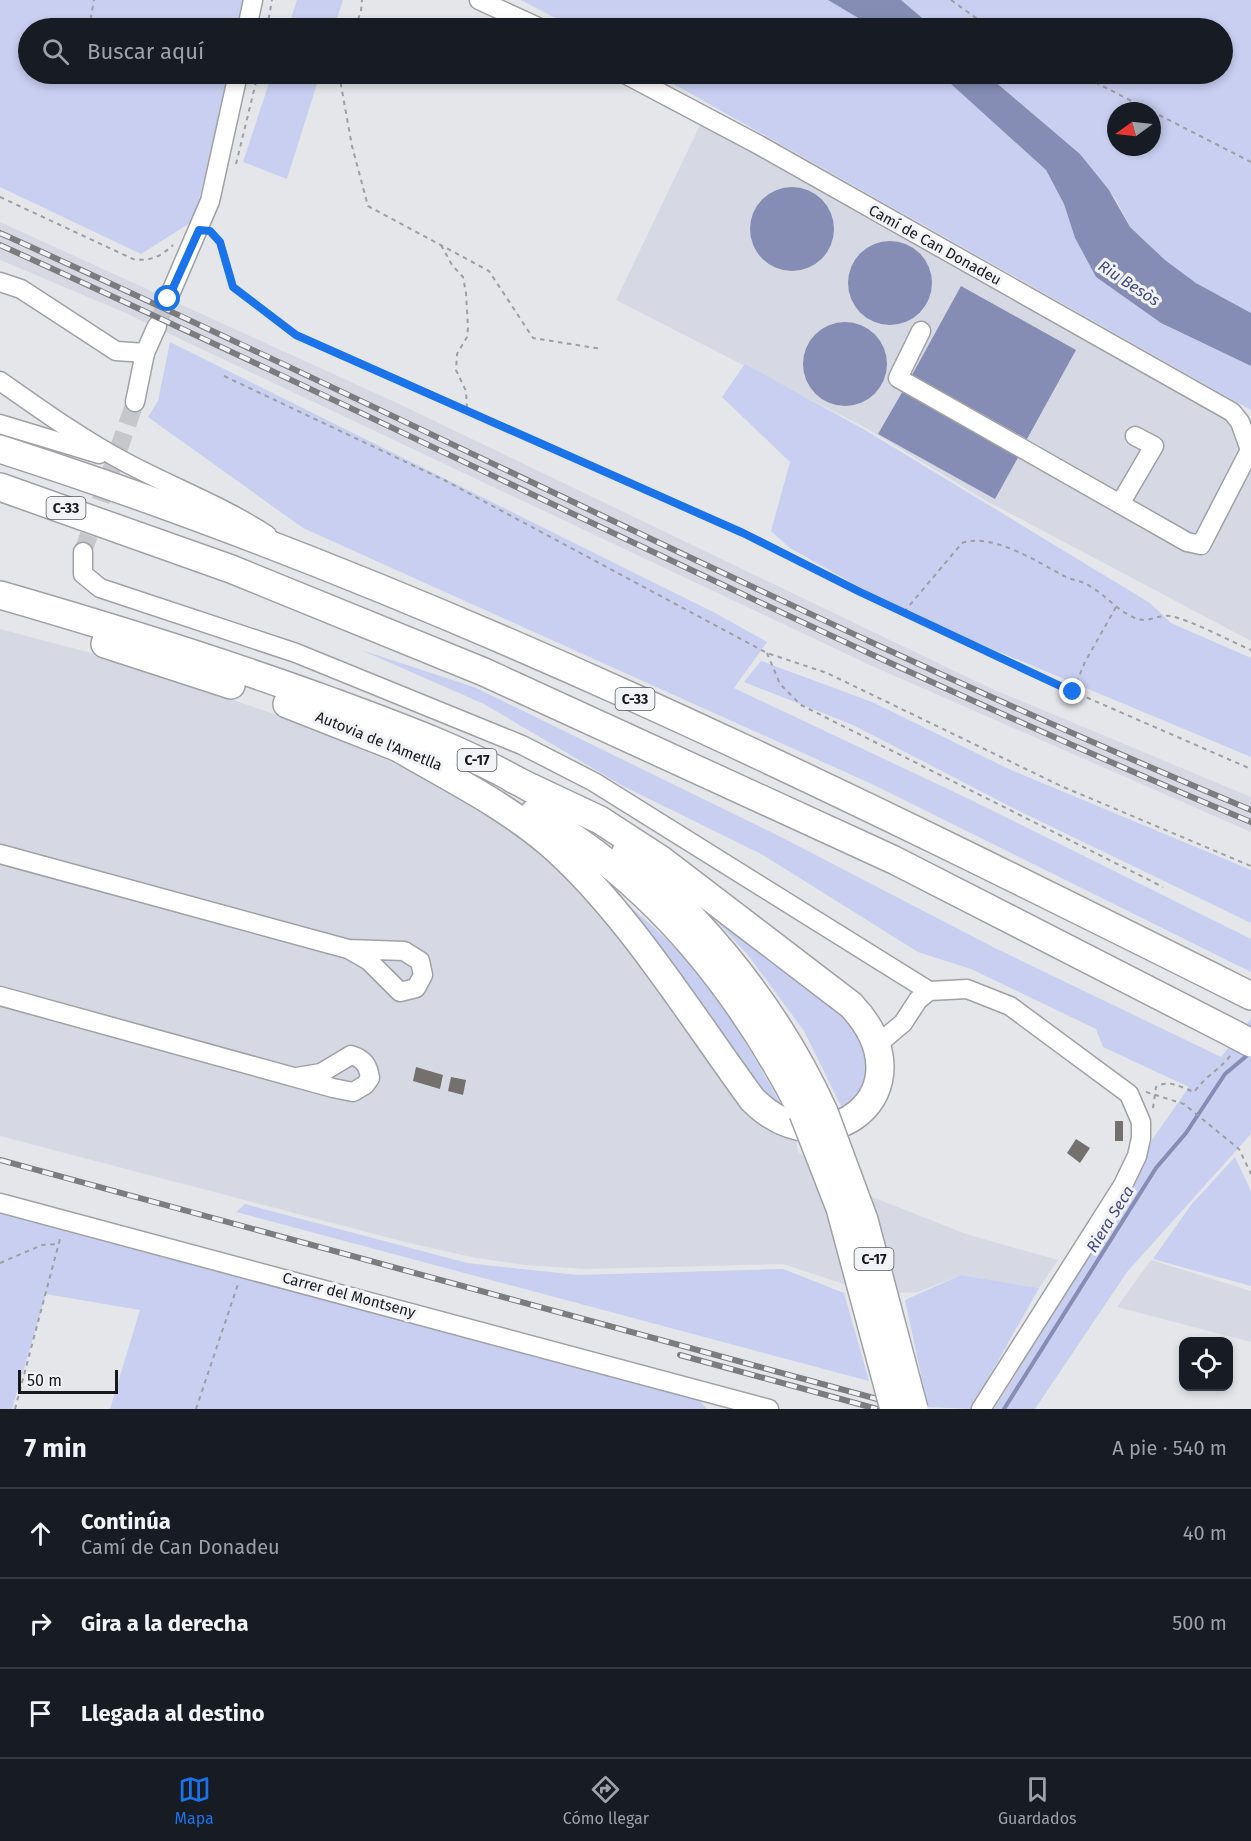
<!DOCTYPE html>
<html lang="es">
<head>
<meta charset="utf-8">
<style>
  body { margin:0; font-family:"Fira Sans",sans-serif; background:#20242c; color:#f1f3f6 }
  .controls { position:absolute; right:18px; bottom:18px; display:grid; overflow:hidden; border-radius:12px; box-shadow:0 3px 9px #0003 }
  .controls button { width:54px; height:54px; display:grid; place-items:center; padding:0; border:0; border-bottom:2px solid #363941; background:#171b24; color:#f1f3f6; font:30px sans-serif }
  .compass { position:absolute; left:1107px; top:102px; width:54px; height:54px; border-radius:50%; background:#171b24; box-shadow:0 3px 9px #0003; rotate:255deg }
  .scale { position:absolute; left:18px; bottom:15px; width:100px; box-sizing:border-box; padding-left:6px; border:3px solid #18191a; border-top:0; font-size:16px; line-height:21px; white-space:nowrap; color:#18191a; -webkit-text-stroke:4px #f2f3f7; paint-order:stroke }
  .stop { position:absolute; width:18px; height:18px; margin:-14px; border:4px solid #1a73e8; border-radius:50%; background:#fff }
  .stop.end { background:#1a73e8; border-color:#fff; box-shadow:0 2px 6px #0008 }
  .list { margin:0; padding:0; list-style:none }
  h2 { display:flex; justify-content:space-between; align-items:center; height:78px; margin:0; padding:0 24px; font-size:26px }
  h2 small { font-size:20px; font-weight:400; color:#9ea1a6 }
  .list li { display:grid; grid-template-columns:39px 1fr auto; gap:18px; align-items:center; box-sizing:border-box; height:90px; padding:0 24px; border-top:2px solid #363941 }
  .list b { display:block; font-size:22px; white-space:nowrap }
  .list p { margin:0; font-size:20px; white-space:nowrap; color:#9ea1a6 }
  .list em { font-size:20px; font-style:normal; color:#9ea1a6 }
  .icon { flex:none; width:33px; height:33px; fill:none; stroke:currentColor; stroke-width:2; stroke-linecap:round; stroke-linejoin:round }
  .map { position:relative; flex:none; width:1251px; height:1409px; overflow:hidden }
  .search { position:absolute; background:#171b24; box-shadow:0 3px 9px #0003; left:18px; right:18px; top:18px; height:66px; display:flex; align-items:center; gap:15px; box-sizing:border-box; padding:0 21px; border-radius:33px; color:#9ea1a6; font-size:22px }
  .sheet { height:348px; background:#171b24 }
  nav { display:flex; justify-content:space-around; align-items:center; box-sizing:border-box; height:84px; border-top:2px solid #363941; background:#171b24; font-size:16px; color:#9ea1a6 }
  nav a { display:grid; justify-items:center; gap:3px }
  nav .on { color:#1a73e8 }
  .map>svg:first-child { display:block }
  .built { fill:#d6d9e4 }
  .green { fill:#c8cff0; fill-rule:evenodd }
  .water { fill:#868db5 }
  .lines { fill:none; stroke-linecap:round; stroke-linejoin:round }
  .stream { stroke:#868db5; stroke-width:4 }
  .building { fill:#73706d }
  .minor-tunnel { stroke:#c6c7cb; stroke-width:18; stroke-dasharray:18 9; stroke-linecap:butt }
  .minor-casing { stroke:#a0a1a5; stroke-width:21 }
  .highway-casing { stroke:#a0a1a5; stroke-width:30 }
  .path { stroke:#9e9fa2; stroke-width:2; stroke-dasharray:4.5 4.5; stroke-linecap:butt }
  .minor { stroke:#fff; stroke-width:18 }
  .highway { stroke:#fff; stroke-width:27 }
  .rail-casing { stroke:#7b7c7e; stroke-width:6 }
  .rail { stroke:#f2f3f7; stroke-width:4; stroke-dasharray:11; stroke-linecap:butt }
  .highway-bridge-casing { stroke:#a0a1a5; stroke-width:30; stroke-linecap:butt }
  .highway-bridge { stroke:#fff; stroke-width:27 }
  .route { stroke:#1a73e8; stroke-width:8 }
  .labels { text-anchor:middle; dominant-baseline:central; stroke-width:6; stroke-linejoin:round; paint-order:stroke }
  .shield { fill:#f2f3f7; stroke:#595a5c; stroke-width:1.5 }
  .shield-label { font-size:14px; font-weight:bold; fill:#18191a }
  .street-label { font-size:15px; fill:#18191a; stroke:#f2f3f7 }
  .water-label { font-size:16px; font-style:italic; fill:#454b82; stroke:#f2f3f7 }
</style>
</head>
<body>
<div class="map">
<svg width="1251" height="1409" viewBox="0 0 1251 1409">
  <rect width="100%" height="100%" fill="#e5e6ea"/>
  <g class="built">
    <polygon points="702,121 1224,412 1251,425 1251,641 985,500 866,428 616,300"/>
    <polygon points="0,222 397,403 990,688 1251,797 1251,832 872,666 121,311 0,260"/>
    <polygon points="0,629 103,656 283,717 439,782 495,814 557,863 601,911 753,1116 796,1140 798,1152 875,1198 966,1234 1058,1260 1039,1288 961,1275 918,1292 874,1294 783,1264 586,1269 525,1265 476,1258 409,1243 0,1136"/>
    <polygon points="1151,1260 1251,1291 1251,1342 1117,1307"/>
  </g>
  <g class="green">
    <polygon points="0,0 245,0 240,28 28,28 28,74 233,74 193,221 141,254 0,187"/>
    <polygon points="297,0 343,0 334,28 288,28"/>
    <polygon points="521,0 828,0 875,28 574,28"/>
    <path d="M901,0H1251V313L1196,283L1165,260L1130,227L1115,198L1080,154L986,74H1222V28H934ZM1116,111H1152V147H1116Z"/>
    <polygon points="272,74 320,74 287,179 243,162"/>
    <polygon points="656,74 940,74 1046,170 1064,204 1075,238 1096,277 1161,323 1251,366 1251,410"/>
    <polygon points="170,342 715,613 767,642 734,688 973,801 1251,939 1251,972 874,785 303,528 148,417 158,401"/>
    <polygon points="745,364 865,430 1150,603 1171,623 1251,658 1251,757 904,612 790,548 771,531 790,462 722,397"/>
    <polygon points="361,650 474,687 777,835 995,948 1221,1057 1251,1019 1251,1134 1127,1272 1035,1409 994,1409 1083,1266 1152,1140 1189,1087 1103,1047 1096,1029 971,969 918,952 763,855 623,786 484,704"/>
    <polygon points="761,661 872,702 1011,770 1251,870 1251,923 1017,810 853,725 744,682"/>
    <path d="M589,871C616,895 644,917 669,942C718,990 752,1054 786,1113L760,1090Z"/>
    <path d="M686,888L846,1017C870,1047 868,1054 865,1091L842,1108L804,1031L748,955Z"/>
    <polygon points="1235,1157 1251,1191 1251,1286 1153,1259 1191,1205"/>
    <polygon points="245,1204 467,1263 578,1275 783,1269 844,1293 869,1381 236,1212"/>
    <polygon points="0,1211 690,1391 707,1409 110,1409 140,1310 46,1294 12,1409 0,1409"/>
    <polygon points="961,1275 1039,1288 971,1409 928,1407 905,1300"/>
  </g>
  <g class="water">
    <polygon points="828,0 901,0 934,28 875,28"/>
    <polygon points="940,74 986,74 1080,154 1109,190 1130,227 1165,260 1196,283 1251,313 1251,366 1161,323 1096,277 1075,238 1064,204 1046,170"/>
    <circle cx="792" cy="229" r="42"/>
    <circle cx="890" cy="283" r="42"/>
    <polygon points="961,286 1076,350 1027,439 912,375"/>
    <circle cx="845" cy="364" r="42"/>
    <polygon points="904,389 1020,454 995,499 878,434"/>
  </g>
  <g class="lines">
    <polyline class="stream" points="1004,1409 1156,1168 1186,1133 1225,1074 1250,1053"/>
  </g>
  <g class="building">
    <polygon points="416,1067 443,1075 440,1089 413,1081"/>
    <polygon points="451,1077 466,1080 463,1095 448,1091"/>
    <rect x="1115" y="1121" width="8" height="20"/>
    <polygon points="1076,1139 1090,1148 1080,1163 1067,1153"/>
  </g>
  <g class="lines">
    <g class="minor-tunnel">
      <polyline points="157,326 168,299"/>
      <polyline points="83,552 135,402"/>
    </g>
    <defs>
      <g id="minor">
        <polyline points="479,0 540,28"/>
        <polyline points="247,28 253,0"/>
        <polyline points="625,74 759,145 1232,412 1240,422 1250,450 1201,545 1187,542 898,378 921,331"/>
        <polyline points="0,282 21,289 116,351 145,353"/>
        <polyline points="168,299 210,201 238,74"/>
        <path d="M0,381C40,409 80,438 123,461C171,487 221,505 267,535"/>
        <polyline points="135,402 145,353 157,326"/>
        <polyline points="0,424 99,454"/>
        <polyline points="1120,504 1154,446 1135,436"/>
        <polyline points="83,552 83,574 100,588 296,653 522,745 594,782 929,991"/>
        <polyline points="0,854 348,949 369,961 400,992 416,988 423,975 420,961 404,951 348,949"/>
        <path d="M0,996L333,1088L353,1092L365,1085L370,1078C368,1065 364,1059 351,1055L321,1073L297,1077"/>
        <polyline points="878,1044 903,1023 918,1000 929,991 967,989 1010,1006 1129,1094 1141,1122 1141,1138 1137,1156 1123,1185 981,1409"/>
        <polyline points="0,1203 769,1409"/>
      </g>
      <g id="highway">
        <path d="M0,449C434,588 844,793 1251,996"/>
        <polyline points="0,487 231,569 484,672 894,860 1234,1034"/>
        <path d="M0,595C111,627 221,661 330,701C398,726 467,751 530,788"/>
        <polyline points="105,644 231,685"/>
        <polyline points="287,704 414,754"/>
        <path d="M397,747C448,777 503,804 548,842C625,908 691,1016 752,1099C825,1174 932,1091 851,1005L660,859L600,820L513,779"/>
        <path d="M534,813C654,881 741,992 803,1113"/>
        <path d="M625,854C709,926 778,1011 824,1112"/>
      </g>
    </defs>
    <use href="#minor" class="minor-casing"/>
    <use href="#highway" class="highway-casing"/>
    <g class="path">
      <polyline points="951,0 990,28"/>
      <polyline points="89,28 94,0"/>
      <polyline points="267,28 272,0"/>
      <polyline points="355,28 361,11 362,0"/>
      <polyline points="339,74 352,146 368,206 489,271 533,338 602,349"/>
      <polyline points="1079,74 1251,162"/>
      <polyline points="236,164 258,74"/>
      <path d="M0,197L133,259C151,262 161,256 173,245"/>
      <polyline points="212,233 220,242 233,287 296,335 743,533 1019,668 1251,769"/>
      <polyline points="441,245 452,265 463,277 466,293 468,328 467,337 457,354 456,370 466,391 467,409"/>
      <polyline points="224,376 446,481 767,653 827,673 1061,786 1251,866"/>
      <path d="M904,612L962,543C991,532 1038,562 1064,576C1071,580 1079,580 1086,584C1104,593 1116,610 1135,618C1148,624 1158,614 1170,616C1191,620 1230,641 1251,650"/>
      <polyline points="767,653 780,684 801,705 1163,887"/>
      <polyline points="1073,691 1085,662 1116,607"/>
      <polyline points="1146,1092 1184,1104 1239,1149 1251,1174"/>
      <path d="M1153,1108L1156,1087C1168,1079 1181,1087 1194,1092C1206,1076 1219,1070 1231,1055"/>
      <polyline points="0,1263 42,1245 59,1244"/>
      <polyline points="15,1409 61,1235"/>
      <polyline points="196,1409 238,1284"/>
    </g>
    <use href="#minor" class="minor"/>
    <use href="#highway" class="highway"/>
    <defs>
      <g id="rail">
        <path d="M0,233C419,422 827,633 1251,810"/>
        <path d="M0,245C419,434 827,645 1251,822"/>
        <polyline points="0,1160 914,1409"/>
        <polyline points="680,1355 877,1409"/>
      </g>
    </defs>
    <use href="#rail" class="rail-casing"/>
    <use href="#rail" class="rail"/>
    <defs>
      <g id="highway-bridge">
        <polyline points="1234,1034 1251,1043"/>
        <polyline points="824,1112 864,1220 914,1409"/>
        <polyline points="803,1113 840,1208 894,1409"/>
      </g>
    </defs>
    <use href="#highway-bridge" class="highway-bridge-casing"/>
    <use href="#highway-bridge" class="highway-bridge"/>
  </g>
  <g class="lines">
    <polyline class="route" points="168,299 199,230 210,231 220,242 233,287 296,335 743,533 860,592 1073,692"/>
  </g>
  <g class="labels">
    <g class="shield">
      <rect x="46.5" y="497" width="39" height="22" rx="4.5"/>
      <rect x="615.5" y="688" width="39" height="22" rx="4.5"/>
      <rect x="457.5" y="749" width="39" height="22" rx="4.5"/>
      <rect x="854.5" y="1248" width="39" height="22" rx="4.5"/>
    </g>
    <g class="shield-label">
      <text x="66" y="508">C-33</text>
      <text x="635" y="699">C-33</text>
      <text x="477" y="760">C-17</text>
      <text x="874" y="1259">C-17</text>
    </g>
    <g class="street-label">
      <text transform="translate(935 245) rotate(29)">Camí de Can Donadeu</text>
      <text transform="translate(379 741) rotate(22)">Autovia de l'Ametlla</text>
      <text transform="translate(349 1295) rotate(15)">Carrer del Montseny</text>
    </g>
    <g class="water-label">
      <text transform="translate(1129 283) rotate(33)">Riu Besòs</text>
      <text transform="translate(1110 1219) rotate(-58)">Riera Seca</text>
    </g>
  </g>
</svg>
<div class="controls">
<button><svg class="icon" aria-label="locate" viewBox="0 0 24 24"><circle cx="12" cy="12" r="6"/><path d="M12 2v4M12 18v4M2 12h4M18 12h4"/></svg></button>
</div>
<svg class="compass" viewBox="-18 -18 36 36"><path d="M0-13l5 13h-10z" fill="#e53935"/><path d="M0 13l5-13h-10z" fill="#9ea1a6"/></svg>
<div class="scale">50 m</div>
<div class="stop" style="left:168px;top:299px"></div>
<div class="stop end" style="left:1073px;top:692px"></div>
<div class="search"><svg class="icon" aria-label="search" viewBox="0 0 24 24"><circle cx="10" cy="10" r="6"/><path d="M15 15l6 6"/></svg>Buscar aquí</div>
</div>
<section class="sheet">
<h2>7 min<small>A pie · 540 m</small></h2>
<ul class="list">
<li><svg class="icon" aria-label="ahead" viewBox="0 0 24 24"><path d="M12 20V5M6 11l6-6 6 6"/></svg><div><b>Continúa</b><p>Camí de Can Donadeu</p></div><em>40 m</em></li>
<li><svg class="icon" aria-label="right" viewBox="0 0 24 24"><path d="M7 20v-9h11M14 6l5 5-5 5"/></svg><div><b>Gira a la derecha</b></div><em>500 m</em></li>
<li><svg class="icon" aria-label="arrive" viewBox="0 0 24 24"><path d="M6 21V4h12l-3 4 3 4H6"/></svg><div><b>Llegada al destino</b></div></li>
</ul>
</section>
<nav>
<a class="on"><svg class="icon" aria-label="map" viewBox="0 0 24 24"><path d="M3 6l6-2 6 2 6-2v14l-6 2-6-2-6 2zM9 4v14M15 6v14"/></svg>Mapa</a>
<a><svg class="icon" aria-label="directions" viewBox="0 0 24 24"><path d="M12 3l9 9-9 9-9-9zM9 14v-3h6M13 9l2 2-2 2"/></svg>Cómo llegar</a>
<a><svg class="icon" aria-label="saved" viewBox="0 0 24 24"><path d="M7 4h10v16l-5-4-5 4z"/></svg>Guardados</a>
</nav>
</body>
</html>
